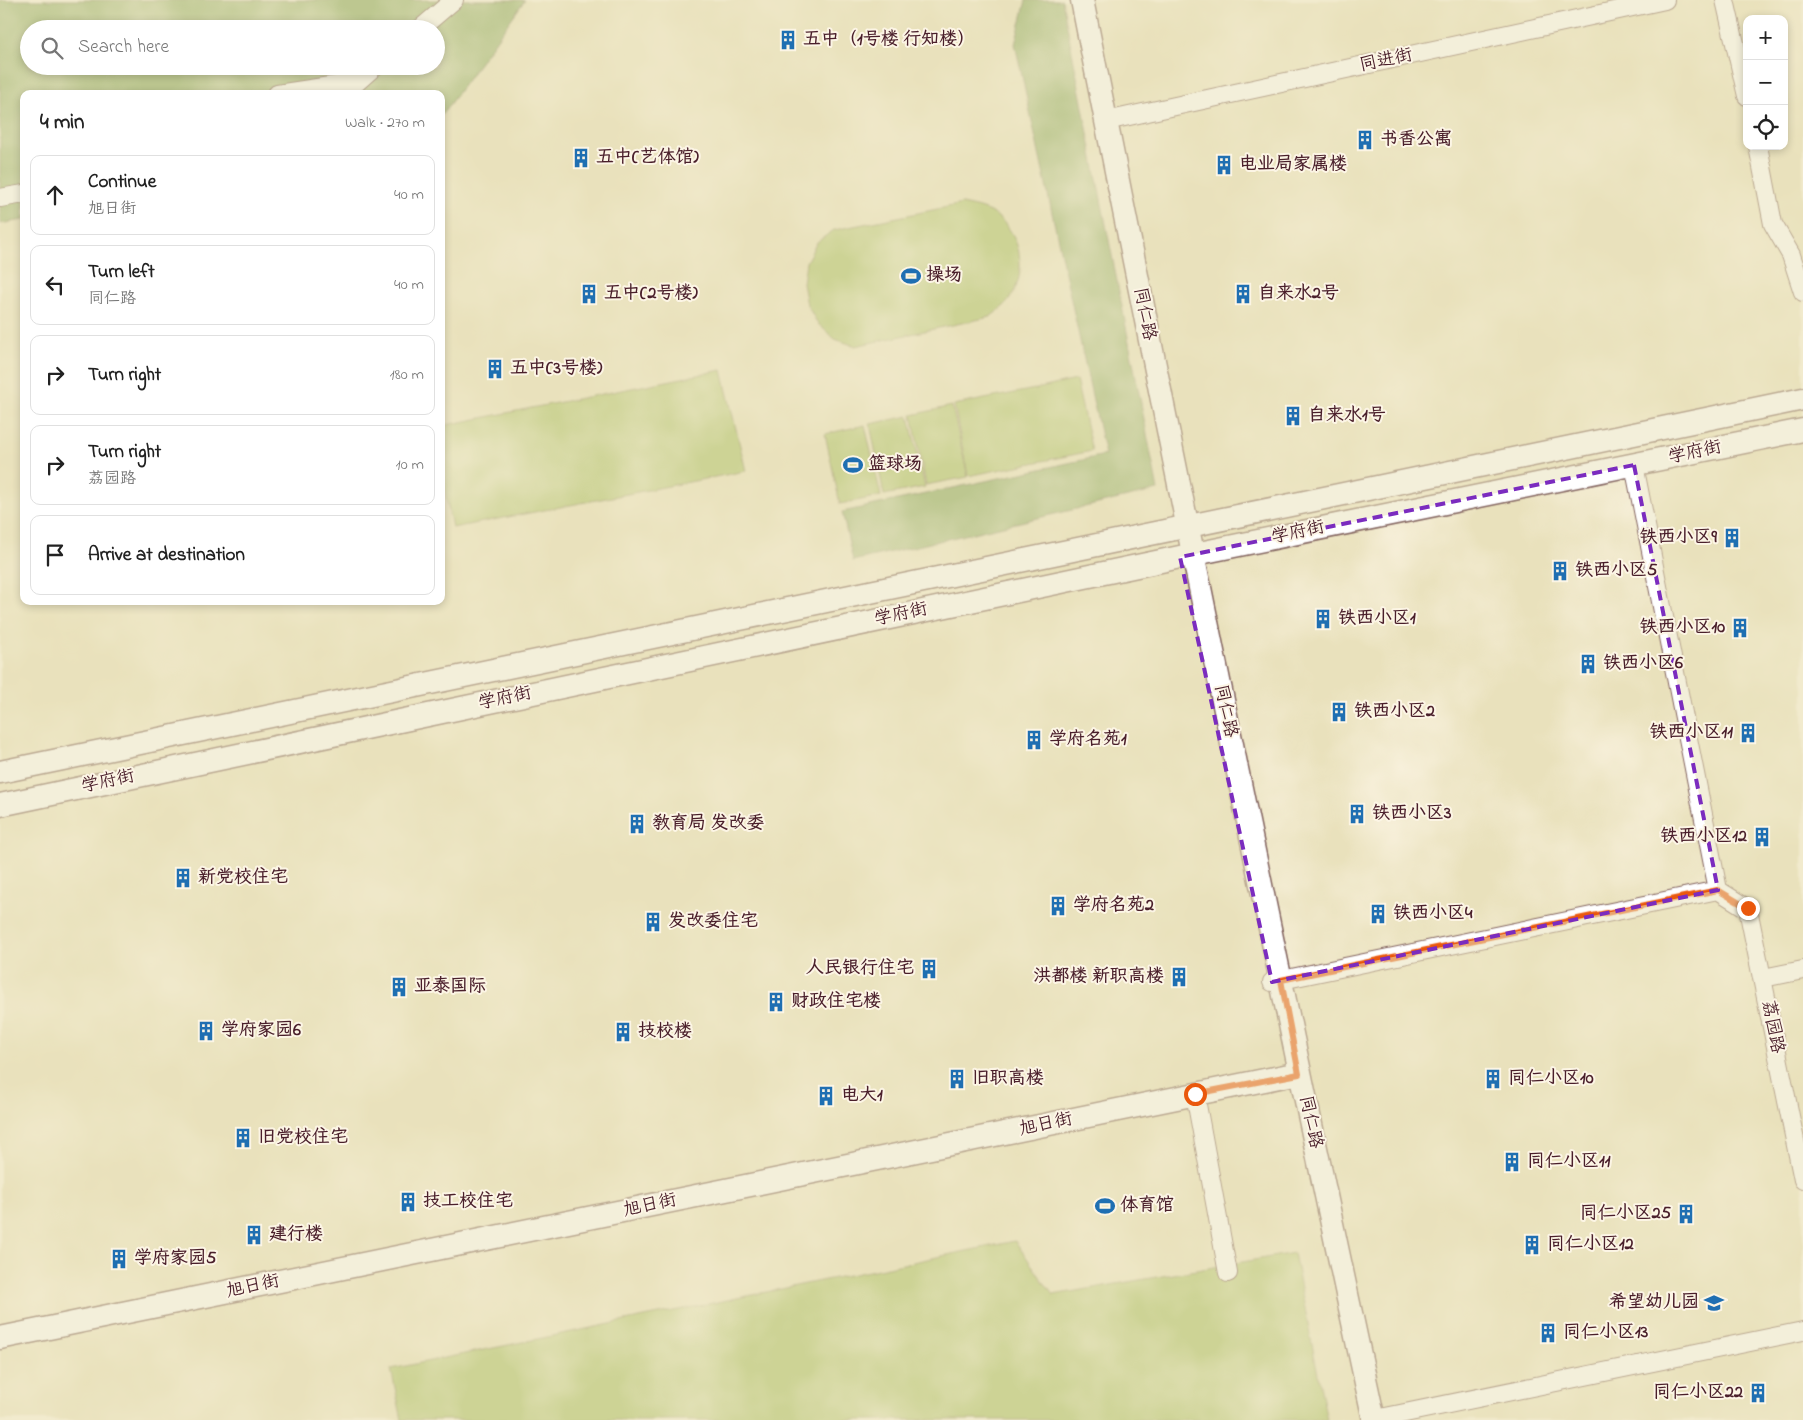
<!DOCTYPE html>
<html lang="en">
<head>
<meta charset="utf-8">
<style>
  body { margin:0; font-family:"Indie Flower","LXGW WenKai TC",sans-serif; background:#f6f6f6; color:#222 }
  .controls { position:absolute; right:15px; top:15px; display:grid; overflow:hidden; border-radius:10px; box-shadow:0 2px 8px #0003 }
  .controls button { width:45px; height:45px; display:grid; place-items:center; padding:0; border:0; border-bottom:1px solid #e0e0e0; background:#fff; color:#222; font:25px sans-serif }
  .stop { position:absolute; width:15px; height:15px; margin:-11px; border:4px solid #ea580c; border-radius:50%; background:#fff }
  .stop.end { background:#ea580c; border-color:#fff; box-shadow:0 1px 5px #0008 }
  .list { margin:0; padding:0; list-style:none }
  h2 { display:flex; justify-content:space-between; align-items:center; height:65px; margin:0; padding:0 20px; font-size:21px }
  h2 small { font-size:16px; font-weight:400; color:#767676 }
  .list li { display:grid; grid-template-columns:32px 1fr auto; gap:15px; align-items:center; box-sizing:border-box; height:80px; margin:0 10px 10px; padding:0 10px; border:1px solid #e0e0e0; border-radius:10px }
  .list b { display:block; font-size:19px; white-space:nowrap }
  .list p { margin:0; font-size:16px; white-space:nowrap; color:#767676 }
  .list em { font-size:16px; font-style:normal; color:#767676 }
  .icon { flex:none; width:28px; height:28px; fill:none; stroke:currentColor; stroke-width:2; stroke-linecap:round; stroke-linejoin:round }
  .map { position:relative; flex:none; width:1803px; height:1420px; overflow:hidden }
  .search { position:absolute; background:#fff; box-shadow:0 2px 8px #0003; left:20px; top:20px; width:425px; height:55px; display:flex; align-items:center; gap:12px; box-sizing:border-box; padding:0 18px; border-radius:28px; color:#767676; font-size:19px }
  .panel { position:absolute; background:#fff; box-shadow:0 2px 8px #0003; left:20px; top:90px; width:425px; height:515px; border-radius:10px }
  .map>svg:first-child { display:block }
  .green { fill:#aac166; stroke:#7a7048 }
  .forest { fill:#87a75b; stroke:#686343; fill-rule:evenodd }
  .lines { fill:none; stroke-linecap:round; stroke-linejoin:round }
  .minor-casing { stroke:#82635e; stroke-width:20 }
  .major-casing { stroke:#82635e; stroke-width:25 }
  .minor { stroke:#fff; stroke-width:18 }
  .major { stroke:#fff; stroke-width:22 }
  .route { stroke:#ea580c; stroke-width:6 }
  .marked { fill:none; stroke:#7b2cbf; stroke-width:4; stroke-dasharray:10 6; stroke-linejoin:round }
  .labels { text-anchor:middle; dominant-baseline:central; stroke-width:4; stroke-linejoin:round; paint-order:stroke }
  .poi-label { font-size:18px; font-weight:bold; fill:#4a1f2b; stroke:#fcf5e5; text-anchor:start }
  .street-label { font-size:18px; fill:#4a1f2b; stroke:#fcf5e5 }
</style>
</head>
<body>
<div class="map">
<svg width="1803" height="1420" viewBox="0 0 1803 1420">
  <rect width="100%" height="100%" fill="#fcf5e5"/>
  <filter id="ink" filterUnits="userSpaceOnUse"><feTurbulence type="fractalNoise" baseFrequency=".02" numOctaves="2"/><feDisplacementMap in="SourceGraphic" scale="10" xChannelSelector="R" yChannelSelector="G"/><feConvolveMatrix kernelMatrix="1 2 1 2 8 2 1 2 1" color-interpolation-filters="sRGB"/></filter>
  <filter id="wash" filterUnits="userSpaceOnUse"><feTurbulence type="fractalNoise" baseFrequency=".0096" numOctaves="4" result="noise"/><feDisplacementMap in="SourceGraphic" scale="20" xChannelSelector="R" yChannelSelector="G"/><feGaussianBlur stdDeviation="1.12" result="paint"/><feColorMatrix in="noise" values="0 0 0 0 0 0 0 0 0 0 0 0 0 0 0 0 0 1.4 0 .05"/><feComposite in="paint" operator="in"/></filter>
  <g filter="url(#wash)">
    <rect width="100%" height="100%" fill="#e9e1bc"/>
    <g class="green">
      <path d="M962,204C975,207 988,209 998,217C1024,238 1028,280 1005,305C1001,309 995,313 990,317L855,346L835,339L818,324L807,305L803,283L806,262L817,242L834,230Z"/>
      <polygon points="722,370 746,471 452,528 441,472 441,426"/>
      <polygon points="1076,380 1092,451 968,476 954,405 1035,389 1036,391 1036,389"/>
      <polygon points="952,406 968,477 926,485 912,415"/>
      <polygon points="909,416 925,487 884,495 870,424"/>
      <polygon points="865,425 881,496 840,504 825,434"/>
      <polygon points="1015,1241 1053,1295 1294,1253 1327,1420 402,1420 391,1369"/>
    </g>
    <g class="forest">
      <path d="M0,0H525L441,116V94H24V220L0,224ZM29,29H436V66H29Z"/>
      <polygon points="1026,0 1062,0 1158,490 853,561 842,512 1105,455 1015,44"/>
    </g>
  </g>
  <g filter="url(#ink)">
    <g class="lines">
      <defs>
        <g id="minor">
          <polyline points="1725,0 1747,96"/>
          <polyline points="420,29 454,0"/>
          <polyline points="277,94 357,82 375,66"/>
          <polyline points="1106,121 1665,0"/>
          <polyline points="1758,146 1773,224 1791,255 1803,292"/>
          <polyline points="0,198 24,194"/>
          <polyline points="1634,465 1718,890"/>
          <polyline points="1718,890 1748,909 1803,1180"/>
          <polyline points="1763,978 1803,970"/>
          <polyline points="1272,982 1718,890"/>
          <polyline points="1195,1094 1228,1273"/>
          <polyline points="1371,1420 1803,1331"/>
        </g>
        <g id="major">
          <path d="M1082,0C1176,474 1272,948 1374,1420"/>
          <polyline points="0,772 1803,399"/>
          <polyline points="0,805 1180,557 1803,430"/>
          <polyline points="0,1338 1299,1073"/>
        </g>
      </defs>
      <use href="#minor" class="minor-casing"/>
      <use href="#major" class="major-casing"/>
      <use href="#minor" class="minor"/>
      <use href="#major" class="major"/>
    </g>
  </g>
  <g class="lines" filter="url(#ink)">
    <polyline class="route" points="1195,1094 1299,1074 1281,980 1718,890 1748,908"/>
  </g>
  <path d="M0 0H1803V1420H0ZM1634,465L1718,890L1272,982L1180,557Z" fill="#e9e1bc" fill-opacity=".55" fill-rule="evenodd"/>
  <path class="marked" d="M1634,465L1718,890L1272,982L1180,557Z"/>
  <defs>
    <symbol id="building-bare" viewBox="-9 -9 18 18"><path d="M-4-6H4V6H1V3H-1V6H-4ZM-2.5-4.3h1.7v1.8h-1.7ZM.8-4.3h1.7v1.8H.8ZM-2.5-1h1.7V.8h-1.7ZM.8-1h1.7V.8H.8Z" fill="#1f6fb2" stroke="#fcf5e5" stroke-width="2.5" paint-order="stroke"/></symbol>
    <symbol id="stadium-bare" viewBox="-9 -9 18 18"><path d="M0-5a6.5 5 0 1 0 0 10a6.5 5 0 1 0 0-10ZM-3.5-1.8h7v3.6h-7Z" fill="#1f6fb2" stroke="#fcf5e5" stroke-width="2.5" paint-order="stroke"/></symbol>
    <symbol id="school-bare" viewBox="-9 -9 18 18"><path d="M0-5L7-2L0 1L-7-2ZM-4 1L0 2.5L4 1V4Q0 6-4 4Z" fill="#1f6fb2" stroke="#fcf5e5" stroke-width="2.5" paint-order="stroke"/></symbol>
  </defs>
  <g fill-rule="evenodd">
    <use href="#building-bare" x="774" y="26" width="28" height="28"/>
    <use href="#building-bare" x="1351" y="126" width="28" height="28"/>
    <use href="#building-bare" x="567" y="144" width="28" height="28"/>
    <use href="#building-bare" x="1210" y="151" width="28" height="28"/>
    <use href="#stadium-bare" x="897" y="262" width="28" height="28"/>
    <use href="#building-bare" x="575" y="280" width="28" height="28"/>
    <use href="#building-bare" x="1229" y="280" width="28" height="28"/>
    <use href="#building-bare" x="481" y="355" width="28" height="28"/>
    <use href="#building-bare" x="1279" y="402" width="28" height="28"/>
    <use href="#stadium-bare" x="839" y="451" width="28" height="28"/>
    <use href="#building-bare" x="1718" y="524" width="28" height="28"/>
    <use href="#building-bare" x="1546" y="557" width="28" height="28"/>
    <use href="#building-bare" x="1309" y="605" width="28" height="28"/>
    <use href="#building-bare" x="1726" y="614" width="28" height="28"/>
    <use href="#building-bare" x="1574" y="650" width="28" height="28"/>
    <use href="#building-bare" x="1325" y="698" width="28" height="28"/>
    <use href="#building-bare" x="1734" y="719" width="28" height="28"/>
    <use href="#building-bare" x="1020" y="726" width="28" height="28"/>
    <use href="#building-bare" x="1343" y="800" width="28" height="28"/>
    <use href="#building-bare" x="623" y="810" width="28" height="28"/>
    <use href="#building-bare" x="1748" y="823" width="28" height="28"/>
    <use href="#building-bare" x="169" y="864" width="28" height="28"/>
    <use href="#building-bare" x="1044" y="892" width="28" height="28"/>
    <use href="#building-bare" x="1364" y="900" width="28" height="28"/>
    <use href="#building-bare" x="639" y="908" width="28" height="28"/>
    <use href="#building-bare" x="915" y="955" width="28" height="28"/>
    <use href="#building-bare" x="1165" y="963" width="28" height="28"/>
    <use href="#building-bare" x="385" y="973" width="28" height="28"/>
    <use href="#building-bare" x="762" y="988" width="28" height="28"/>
    <use href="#building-bare" x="192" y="1017" width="28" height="28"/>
    <use href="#building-bare" x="609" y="1018" width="28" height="28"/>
    <use href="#building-bare" x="943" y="1065" width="28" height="28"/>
    <use href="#building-bare" x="1479" y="1065" width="28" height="28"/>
    <use href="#building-bare" x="812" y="1082" width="28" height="28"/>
    <use href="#building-bare" x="229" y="1124" width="28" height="28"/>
    <use href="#building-bare" x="1498" y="1148" width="28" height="28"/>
    <use href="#building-bare" x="394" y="1188" width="28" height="28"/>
    <use href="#stadium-bare" x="1091" y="1192" width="28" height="28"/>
    <use href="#building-bare" x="1672" y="1200" width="28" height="28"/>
    <use href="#building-bare" x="240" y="1221" width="28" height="28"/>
    <use href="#building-bare" x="1518" y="1231" width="28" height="28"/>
    <use href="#building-bare" x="105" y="1245" width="28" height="28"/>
    <use href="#school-bare" x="1700" y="1289" width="28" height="28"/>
    <use href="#building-bare" x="1534" y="1319" width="28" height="28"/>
    <use href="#building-bare" x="1744" y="1379" width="28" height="28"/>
  </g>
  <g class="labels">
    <g class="poi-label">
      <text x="803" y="40">五中（1号楼 行知楼）</text>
      <text x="1380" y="140">书香公寓</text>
      <text x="596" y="158">五中(艺体馆)</text>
      <text x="1239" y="165">电业局家属楼</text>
      <text x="926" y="276">操场</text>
      <text x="604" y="294">五中(2号楼)</text>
      <text x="1258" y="294">自来水2号</text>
      <text x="510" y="369">五中(3号楼)</text>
      <text x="1308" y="416">自来水1号</text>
      <text x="868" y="465">篮球场</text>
      <text x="1717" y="538" text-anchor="end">铁西小区9</text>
      <text x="1575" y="571">铁西小区5</text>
      <text x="1338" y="619">铁西小区1</text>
      <text x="1725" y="628" text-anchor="end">铁西小区10</text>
      <text x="1603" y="664">铁西小区6</text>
      <text x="1354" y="712">铁西小区2</text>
      <text x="1733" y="733" text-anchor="end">铁西小区11</text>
      <text x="1049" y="740">学府名苑1</text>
      <text x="1372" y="814">铁西小区3</text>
      <text x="652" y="824">教育局 发改委</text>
      <text x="1747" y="837" text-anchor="end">铁西小区12</text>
      <text x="198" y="878">新党校住宅</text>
      <text x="1073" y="906">学府名苑2</text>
      <text x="1393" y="914">铁西小区4</text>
      <text x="668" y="922">发改委住宅</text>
      <text x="914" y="969" text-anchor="end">人民银行住宅</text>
      <text x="1164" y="977" text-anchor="end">洪都楼 新职高楼</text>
      <text x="414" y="987">亚泰国际</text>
      <text x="791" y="1002">财政住宅楼</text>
      <text x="221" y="1031">学府家园6</text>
      <text x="638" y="1032">技校楼</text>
      <text x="972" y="1079">旧职高楼</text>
      <text x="1508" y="1079">同仁小区10</text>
      <text x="841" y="1096">电大1</text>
      <text x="258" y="1138">旧党校住宅</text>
      <text x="1527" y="1162">同仁小区11</text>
      <text x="423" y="1202">技工校住宅</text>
      <text x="1120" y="1206">体育馆</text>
      <text x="1671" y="1214" text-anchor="end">同仁小区25</text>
      <text x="269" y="1235">建行楼</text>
      <text x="1547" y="1245">同仁小区12</text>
      <text x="134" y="1259">学府家园5</text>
      <text x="1699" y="1303" text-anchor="end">希望幼儿园</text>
      <text x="1563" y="1333">同仁小区13</text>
      <text x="1743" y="1393" text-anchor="end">同仁小区22</text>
    </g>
    <g class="street-label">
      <text transform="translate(1386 61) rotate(-12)">同进街</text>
      <text transform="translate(1144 314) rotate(79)">同仁路</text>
      <text transform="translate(1695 453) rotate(-12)">学府街</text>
      <text transform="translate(1298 533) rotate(-12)">学府街</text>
      <text transform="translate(901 615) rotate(-12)">学府街</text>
      <text transform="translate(505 699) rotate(-12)">学府街</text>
      <text transform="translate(1225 711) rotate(78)">同仁路</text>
      <text transform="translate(108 782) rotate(-12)">学府街</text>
      <text transform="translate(1772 1027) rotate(79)">荔园路</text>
      <text transform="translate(1310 1122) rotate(78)">同仁路</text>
      <text transform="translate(1046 1125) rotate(-12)">旭日街</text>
      <text transform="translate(650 1206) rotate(-12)">旭日街</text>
      <text transform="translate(253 1287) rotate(-12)">旭日街</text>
    </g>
  </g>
</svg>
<div class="controls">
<button>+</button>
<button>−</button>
<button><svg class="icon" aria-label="locate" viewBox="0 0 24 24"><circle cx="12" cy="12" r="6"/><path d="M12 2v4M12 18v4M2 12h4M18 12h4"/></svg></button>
</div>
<div class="stop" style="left:1195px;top:1094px"></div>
<div class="stop end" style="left:1748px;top:908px"></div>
<div class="search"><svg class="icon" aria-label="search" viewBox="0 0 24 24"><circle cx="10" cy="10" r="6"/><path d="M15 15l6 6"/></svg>Search here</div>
<section class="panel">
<h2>4 min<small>Walk · 270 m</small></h2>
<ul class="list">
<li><svg class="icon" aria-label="ahead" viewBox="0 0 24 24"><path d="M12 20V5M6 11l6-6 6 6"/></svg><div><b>Continue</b><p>旭日街</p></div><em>40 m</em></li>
<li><svg class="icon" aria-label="left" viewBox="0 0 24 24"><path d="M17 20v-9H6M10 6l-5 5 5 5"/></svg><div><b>Turn left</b><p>同仁路</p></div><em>40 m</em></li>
<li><svg class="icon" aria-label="right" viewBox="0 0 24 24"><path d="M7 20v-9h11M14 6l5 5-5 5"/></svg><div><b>Turn right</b></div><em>180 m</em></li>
<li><svg class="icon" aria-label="right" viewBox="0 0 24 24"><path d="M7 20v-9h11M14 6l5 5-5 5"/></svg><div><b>Turn right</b><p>荔园路</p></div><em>10 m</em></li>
<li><svg class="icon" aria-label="arrive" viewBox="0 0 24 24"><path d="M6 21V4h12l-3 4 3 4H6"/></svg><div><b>Arrive at destination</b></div></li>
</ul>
</section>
</div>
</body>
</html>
